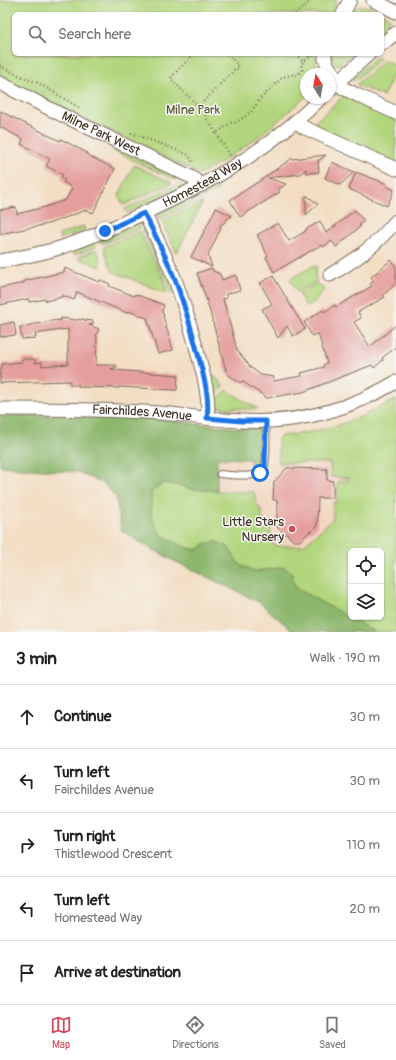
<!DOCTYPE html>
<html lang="en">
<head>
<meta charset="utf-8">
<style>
  body { margin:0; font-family:Pangolin,sans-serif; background:#f6f6f6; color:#222 }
  .controls { position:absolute; right:12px; bottom:12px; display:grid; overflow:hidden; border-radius:6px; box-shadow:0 1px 3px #0004 }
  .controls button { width:36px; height:36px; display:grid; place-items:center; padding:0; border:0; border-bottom:1px solid #e0e0e0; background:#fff; color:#222; font:20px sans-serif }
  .compass { position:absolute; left:300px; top:68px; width:36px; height:36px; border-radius:50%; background:#fff; box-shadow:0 1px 3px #0004; rotate:349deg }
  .stop { position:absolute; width:12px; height:12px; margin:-9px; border:3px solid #1a73e8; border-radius:50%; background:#fff }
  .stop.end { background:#1a73e8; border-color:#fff; box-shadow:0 1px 4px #0008 }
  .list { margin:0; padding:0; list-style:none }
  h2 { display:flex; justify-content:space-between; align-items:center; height:52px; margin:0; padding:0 16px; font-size:17px }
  h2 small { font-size:13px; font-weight:400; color:#767676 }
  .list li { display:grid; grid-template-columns:26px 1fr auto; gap:12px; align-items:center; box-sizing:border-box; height:64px; padding:0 16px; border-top:1px solid #e0e0e0 }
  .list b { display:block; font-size:15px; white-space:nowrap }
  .list p { margin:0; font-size:13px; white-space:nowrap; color:#767676 }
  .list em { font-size:13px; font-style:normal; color:#767676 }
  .icon { flex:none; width:22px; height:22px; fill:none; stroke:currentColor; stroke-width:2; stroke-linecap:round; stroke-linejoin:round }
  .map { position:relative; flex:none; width:396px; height:632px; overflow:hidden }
  .search { position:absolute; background:#fff; box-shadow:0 1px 3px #0004; left:12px; right:12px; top:12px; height:44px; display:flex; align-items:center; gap:10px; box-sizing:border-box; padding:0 14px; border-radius:6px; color:#767676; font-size:15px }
  .sheet { height:372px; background:#fff }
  nav { display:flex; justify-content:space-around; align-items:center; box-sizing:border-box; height:56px; border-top:1px solid #e0e0e0; background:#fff; font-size:11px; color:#767676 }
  nav a { display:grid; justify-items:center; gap:2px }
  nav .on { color:#d1495b }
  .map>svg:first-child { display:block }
  .built { fill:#f3d4be; fill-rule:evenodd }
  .green { fill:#b2d67e; stroke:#76804e; fill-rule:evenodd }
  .forest { fill:#8db76d; stroke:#647046 }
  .building { fill:#e49f9d }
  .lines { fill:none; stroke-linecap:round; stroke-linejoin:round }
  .service-casing { stroke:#7b6958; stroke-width:8 }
  .minor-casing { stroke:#7b6958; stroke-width:15 }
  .path { stroke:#7b6958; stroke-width:2.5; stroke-dasharray:1 3; stroke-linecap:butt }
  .service { stroke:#fff; stroke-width:6 }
  .minor { stroke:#fff; stroke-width:13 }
  .route { stroke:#1a73e8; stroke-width:5 }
  .poi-dot { fill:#d1495b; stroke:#f6f6f2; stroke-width:1.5 }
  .labels { text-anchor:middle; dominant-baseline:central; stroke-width:3; stroke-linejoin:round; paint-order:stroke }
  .park-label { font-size:13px; fill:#595536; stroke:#f6f6f2 }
  .street-label { font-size:13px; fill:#3b2a1e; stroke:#f6f6f2 }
  .poi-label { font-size:13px; fill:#3b2a1e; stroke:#f6f6f2; text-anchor:end }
</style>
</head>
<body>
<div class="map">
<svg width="396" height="632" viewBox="0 0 396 632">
  <rect width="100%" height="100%" fill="#f6f6f2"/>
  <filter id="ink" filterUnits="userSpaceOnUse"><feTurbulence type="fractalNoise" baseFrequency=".025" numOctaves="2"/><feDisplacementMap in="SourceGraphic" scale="8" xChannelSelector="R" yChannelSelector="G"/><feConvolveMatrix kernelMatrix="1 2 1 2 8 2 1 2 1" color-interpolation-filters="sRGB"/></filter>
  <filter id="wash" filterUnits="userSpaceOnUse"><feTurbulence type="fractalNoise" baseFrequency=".012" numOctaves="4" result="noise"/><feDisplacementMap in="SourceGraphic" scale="16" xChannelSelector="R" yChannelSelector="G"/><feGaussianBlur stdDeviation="0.9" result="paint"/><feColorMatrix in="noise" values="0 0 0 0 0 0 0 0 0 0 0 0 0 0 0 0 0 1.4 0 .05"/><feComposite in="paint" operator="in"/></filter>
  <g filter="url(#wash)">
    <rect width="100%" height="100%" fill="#f3dec4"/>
    <path class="built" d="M217,458L250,459L267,462L349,464L396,459V632H368L296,592L217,491ZM351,551H381V617H351Z"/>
    <g class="green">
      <path d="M0,0H337L331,14H14V54H315L316,64L321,74H306V96C282,118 258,138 231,156C221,162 210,170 199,174L0,77Z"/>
      <path d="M362,6L370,7L390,18C386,21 387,26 382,29V14H349L354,8Z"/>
      <polygon points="331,54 352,54 338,65 333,61"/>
      <polygon points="377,56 381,58 354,81 353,81 352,79 353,77"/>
      <polygon points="385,60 396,66 396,71 383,96 357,85 357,84"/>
      <polygon points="345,95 396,118 396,164 312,125"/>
      <polygon points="113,146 181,179 175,180 112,150"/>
      <polygon points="134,165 172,183 123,205 119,195"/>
      <polygon points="182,182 182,186 179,189 127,213 125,209"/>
      <polygon points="216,186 218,190 189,205 160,219 158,215 187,201"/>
      <polygon points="203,202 177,252 176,252 162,222 163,221"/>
      <polygon points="138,224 140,228 102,244 100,240"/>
      <polygon points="84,226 85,231 60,239 59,235"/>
      <polygon points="146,228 175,292 171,294 143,230"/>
      <polygon points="140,231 161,276 167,292 166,293 112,271 104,248 105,246"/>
      <polygon points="94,243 96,247 74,255 73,251"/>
      <polygon points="96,250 98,251 101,266 100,267 78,258 78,257"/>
      <polygon points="313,266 317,267 315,275 317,281 297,292 290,279"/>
      <polygon points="317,283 321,287 324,289 316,301 306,307 299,294"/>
      <polygon points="214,375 223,386 216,395 213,396 209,378"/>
      <polygon points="227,390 244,401 257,408 257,409 245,409 214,407 214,401 218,399"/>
      <path d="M396,399V632H375L323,604L296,588L291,573L262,570L253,572L239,564L227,546L206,543L198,550L184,547L161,535L151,517V492L163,483L178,485L190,489L217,491L254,492L256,502L263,514L261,516L266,524L270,521L271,539L273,544L277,546H299L305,544L332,520L333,518V502H337L338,481H348L349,478L331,477L330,463H279L278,440L280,436L305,433L336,426L363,416ZM351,551H381V617H351Z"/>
    </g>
    <path class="forest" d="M22,415C62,416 102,416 141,418C180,421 218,427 257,429L261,432L262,435V462C260,468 256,469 250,469V459L217,458V491L190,489L178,485L163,483L151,492V517L161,535L184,547L197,550L206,543L217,542L227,546L239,564L253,572L284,567L291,573L296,588L375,632H294L259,602L174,561L141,543L121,530L116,497L104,484L78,472L42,470L0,466V416Z"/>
    <g id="blocks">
      <g class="building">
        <polygon points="0,111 60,141 61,139 87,153 87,155 115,169 93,213 86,210 48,224 0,234 0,210 16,207 17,214 45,207 66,200 72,188 63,182 65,180 61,178 63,175 46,166 50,159 21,144 23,139 0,127"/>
        <polygon points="326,155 318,161 319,172 306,173 306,169 300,174 268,178 286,184 278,190 280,192 240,217 230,200 258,182 291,159"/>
        <polygon points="332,162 354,172 340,185 325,178"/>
        <polygon points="356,172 387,184 386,186 394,190 387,206 349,189"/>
        <polygon points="306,195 318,204 306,215"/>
        <polygon points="216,208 232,216 226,220 224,223 220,225 221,228 208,255 212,267 191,257"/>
        <polygon points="355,210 364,221 359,225 361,226 336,247 332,241 323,247 321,245 274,272 266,257 268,256 257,235 278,223 289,241 306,231 305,230 320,221 326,233"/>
        <polygon points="391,260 396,266 396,284 383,295 385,297 358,312 361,318 354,322 370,347 396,325 396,347 382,358 383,360 374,368 372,365 303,392 267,398 242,381 240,383 227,374 215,330 207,301 197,273 212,268 213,271 220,274 222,280 236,275 240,290 226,294 227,298 223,299 237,350 251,368 261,375 274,377 273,381 302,376 301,373 324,367 323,365 327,363 318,333 312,336 304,322 323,310 324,312 335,305 336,307 372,286 370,284 374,281 371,277"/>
        <polygon points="65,268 99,282 100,280 110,284 109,286 134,296 135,294 164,305 162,311 164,316 163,316 173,350 158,354 147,318 128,311 127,313 77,292 74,300 62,295 62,297 46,301 46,299 29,302 28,299 0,305 0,288 24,283 24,281 64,272"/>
        <polygon points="273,276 305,329 293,336 287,326 278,338 262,309 272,304 260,283"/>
        <polygon points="61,318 76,320 84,319 84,320 93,321 93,324 89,325 99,329 96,336 97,336 96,365 116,365 116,367 111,369 114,369 114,370 178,375 177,390 119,387 119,388 79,387 79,385 70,385 70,381 0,383 0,368 2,369 2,364 22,362 22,359 35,359 35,363 42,362 42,366 68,364 68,329 35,334 36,338 22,339 20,327 51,321 61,320"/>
        <polygon points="14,322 16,335 0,337 0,325"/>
        <polygon points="287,468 327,469 327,480 333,481 333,498 318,498 317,526 312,531 310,531 300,541 293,541 287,534 284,534 277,527 277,500 273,500 274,482"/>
      </g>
    </g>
  </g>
  <g filter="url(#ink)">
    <use href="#blocks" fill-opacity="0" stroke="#7b6958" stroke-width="1"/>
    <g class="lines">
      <defs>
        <path id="service" d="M220,474C229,475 250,477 257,474C260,473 263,471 264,468C268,460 266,431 266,421"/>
        <g id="minor">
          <polyline points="373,0 396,12"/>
          <polyline points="343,14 350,0"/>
          <polyline points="382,44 396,33"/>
          <polyline points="325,54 325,59 328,66 343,88 359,96 396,113"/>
          <path id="s1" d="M0,83L58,113L191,177L202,185"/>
          <polyline points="330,89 369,54"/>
          <polyline points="296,121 303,127 396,169"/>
          <path d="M144,213C155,234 165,255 174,277C184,303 192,331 199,358C204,377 210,398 207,418"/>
          <path id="s2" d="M0,261C23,257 46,253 68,245C95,236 121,224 146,212C212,182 270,149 321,98"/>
          <path d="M330,275C357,259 375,246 396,221"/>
          <path id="s3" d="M0,409C53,409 105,409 158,413C186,415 214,420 242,421C297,424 349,410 396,382"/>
        </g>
      </defs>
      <use href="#service" class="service-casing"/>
      <use href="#minor" class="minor-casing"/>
      <g class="path">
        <polyline points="295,14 312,0"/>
        <polyline points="194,54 172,76 171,79 197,105 201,104"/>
        <polyline points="227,54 238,65 236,68"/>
        <polyline points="296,54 303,62"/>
        <polyline points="0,66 14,73 40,84 80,108"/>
        <polyline points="131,133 172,148 188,155 192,160 192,164"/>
        <polyline points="216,133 207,119 201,104 236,68 239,70"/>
        <polyline points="230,155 216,133 231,123 237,122 251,112 260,99 283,77 291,75 297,75 302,70 301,64 309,57 313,55"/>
      </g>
      <use href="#service" class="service"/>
      <use href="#minor" class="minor"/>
    </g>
  </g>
  <g class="lines" filter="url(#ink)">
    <path class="route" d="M105,231L144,213C155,234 165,255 174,277C184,303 192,331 199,358C204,378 210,398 207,418L242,421H266L265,466L264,469L260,473"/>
  </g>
  <circle class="poi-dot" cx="292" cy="529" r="4"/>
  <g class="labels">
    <g class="park-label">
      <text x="193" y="110">Milne Park</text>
    </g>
    <g class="street-label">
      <text stroke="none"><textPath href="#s1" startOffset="113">Milne Park West</textPath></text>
      <text stroke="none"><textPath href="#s2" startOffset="218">Homestead Way</textPath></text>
      <text stroke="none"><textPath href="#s3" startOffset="142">Fairchildes Avenue</textPath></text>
    </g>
    <g class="poi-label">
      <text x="284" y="522">Little Stars<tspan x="284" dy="15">Nursery</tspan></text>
    </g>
  </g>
</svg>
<div class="controls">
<button><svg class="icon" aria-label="locate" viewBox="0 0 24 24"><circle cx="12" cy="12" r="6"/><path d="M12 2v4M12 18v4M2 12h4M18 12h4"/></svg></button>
<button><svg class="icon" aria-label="layers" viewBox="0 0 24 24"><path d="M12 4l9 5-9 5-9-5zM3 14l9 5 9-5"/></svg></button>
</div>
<svg class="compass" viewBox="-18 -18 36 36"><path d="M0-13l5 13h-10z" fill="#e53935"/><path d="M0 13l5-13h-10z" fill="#767676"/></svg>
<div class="stop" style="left:260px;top:473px"></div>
<div class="stop end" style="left:105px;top:231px"></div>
<div class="search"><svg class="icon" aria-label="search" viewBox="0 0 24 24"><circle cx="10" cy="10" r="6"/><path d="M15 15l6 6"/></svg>Search here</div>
</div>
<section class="sheet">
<h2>3 min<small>Walk · 190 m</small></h2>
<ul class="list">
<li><svg class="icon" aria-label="ahead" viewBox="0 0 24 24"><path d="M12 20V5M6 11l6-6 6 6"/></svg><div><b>Continue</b></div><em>30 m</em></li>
<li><svg class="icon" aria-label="left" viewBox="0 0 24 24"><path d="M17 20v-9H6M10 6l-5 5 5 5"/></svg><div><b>Turn left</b><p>Fairchildes Avenue</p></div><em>30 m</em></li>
<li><svg class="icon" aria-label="right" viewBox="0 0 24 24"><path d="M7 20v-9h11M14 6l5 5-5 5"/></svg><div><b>Turn right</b><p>Thistlewood Crescent</p></div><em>110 m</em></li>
<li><svg class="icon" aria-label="left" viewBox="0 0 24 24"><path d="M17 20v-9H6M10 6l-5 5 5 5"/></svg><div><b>Turn left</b><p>Homestead Way</p></div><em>20 m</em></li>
<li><svg class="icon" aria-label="arrive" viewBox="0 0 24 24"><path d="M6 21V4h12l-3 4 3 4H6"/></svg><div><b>Arrive at destination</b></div></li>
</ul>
</section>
<nav>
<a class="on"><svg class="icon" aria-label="map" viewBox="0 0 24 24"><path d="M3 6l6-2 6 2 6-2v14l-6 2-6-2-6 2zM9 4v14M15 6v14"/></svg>Map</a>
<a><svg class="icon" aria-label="directions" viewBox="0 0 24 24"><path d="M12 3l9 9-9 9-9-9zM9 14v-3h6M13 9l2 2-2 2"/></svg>Directions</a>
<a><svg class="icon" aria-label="saved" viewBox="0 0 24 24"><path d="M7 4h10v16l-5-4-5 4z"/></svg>Saved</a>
</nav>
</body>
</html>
